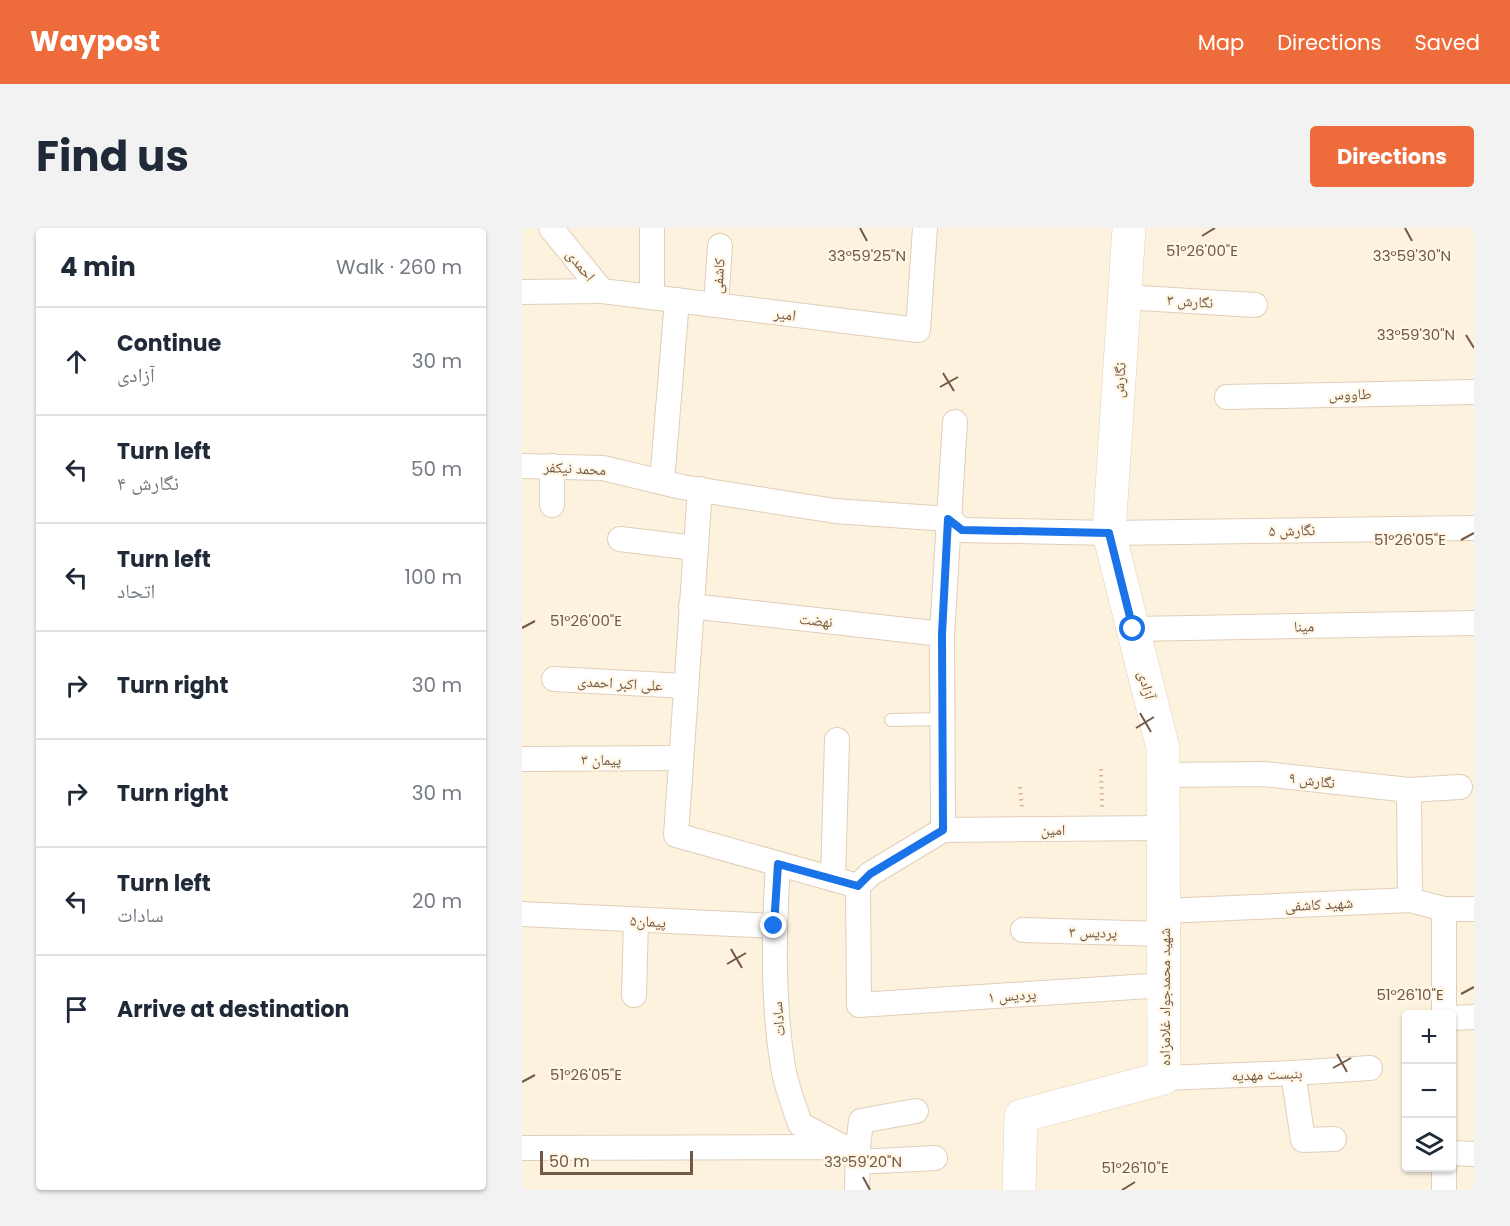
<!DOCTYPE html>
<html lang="en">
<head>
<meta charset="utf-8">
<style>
  body { margin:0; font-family:Poppins,"Noto Naskh Arabic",sans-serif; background:#f2f2f3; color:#1f2937 }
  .controls { position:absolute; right:18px; bottom:18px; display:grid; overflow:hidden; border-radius:6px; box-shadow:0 2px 4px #0004 }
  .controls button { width:54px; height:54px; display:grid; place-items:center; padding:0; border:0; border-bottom:2px solid #e0e1e3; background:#fff; color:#1f2937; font:30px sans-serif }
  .scale { position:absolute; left:18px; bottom:15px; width:153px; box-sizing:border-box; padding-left:6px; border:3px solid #735845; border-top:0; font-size:16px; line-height:21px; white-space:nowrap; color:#735845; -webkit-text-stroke:4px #fff6e5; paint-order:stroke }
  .stop { position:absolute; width:18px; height:18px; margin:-14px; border:4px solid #1a73e8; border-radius:50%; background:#fff }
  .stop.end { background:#1a73e8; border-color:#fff; box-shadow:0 2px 6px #0008 }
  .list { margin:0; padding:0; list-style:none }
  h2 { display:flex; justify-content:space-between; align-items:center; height:78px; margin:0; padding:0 24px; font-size:26px }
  h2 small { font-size:20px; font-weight:400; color:#747a83 }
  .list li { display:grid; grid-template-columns:39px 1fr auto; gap:18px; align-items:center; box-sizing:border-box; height:108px; padding:0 24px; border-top:2px solid #e0e1e3 }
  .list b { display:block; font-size:22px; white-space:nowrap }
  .list p { margin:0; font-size:20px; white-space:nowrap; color:#747a83 }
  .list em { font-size:20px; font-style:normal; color:#747a83 }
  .icon { flex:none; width:33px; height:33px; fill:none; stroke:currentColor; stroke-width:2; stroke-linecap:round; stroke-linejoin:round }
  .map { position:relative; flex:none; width:952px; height:962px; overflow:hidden; border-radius:6px }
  header { display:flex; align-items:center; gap:36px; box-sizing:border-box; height:84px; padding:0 30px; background:#ee6c3c; color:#fff }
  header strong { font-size:28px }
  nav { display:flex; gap:33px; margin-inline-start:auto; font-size:21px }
  .intro { display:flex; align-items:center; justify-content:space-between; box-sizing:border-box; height:144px; padding:0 36px }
  h1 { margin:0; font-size:42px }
  .button { padding:15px 27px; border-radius:6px; background:#ee6c3c; color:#fff; font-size:21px; font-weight:700 }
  main { display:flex; gap:36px; padding:0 36px }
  aside { flex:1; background:#fff; border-radius:6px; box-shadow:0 2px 4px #0004 }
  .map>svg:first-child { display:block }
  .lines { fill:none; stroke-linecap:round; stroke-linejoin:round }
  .lane-casing { stroke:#e1ceba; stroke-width:14 }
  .street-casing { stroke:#e1ceba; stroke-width:26 }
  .secondary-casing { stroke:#e6d0b7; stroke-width:34 }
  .path { stroke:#d8b498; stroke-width:4; stroke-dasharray:1.5 4.5; stroke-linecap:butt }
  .lane { stroke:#fff; stroke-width:12 }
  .street { stroke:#fff; stroke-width:24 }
  .secondary { stroke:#fff; stroke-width:33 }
  .route { stroke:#1a73e8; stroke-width:8 }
  .ticks { fill:none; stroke:#735845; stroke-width:2 }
  .labels { text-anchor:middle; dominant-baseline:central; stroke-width:4.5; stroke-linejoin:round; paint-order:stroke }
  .street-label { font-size:15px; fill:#735845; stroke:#fff6e5 }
  .ticks-label { font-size:15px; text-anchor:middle; fill:#735845; stroke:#fff6e5; stroke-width:4.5; stroke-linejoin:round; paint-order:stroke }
</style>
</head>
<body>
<header>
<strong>Waypost</strong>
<nav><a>Map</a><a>Directions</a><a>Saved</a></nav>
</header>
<div class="intro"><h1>Find us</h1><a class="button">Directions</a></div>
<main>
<aside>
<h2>4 min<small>Walk · 260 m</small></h2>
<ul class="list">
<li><svg class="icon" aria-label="ahead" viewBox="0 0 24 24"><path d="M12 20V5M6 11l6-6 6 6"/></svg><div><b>Continue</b><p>آزادی</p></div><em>30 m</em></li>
<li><svg class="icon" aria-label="left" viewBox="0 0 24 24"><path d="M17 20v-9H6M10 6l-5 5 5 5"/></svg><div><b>Turn left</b><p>نگارش ۴</p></div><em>50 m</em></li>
<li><svg class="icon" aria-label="left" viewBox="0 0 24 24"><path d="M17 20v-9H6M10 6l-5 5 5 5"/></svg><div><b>Turn left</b><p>اتحاد</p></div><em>100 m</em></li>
<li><svg class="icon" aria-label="right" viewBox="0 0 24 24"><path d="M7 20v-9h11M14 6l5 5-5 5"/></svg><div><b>Turn right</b></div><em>30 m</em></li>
<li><svg class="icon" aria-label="right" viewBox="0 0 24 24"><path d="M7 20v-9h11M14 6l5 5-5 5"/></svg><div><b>Turn right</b></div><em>30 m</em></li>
<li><svg class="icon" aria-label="left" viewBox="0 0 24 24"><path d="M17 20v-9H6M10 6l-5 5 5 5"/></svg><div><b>Turn left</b><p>سادات</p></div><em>20 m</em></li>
<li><svg class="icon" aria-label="arrive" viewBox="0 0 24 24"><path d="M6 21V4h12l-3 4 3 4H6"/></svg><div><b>Arrive at destination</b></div></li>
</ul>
</aside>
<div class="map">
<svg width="952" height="962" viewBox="0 0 952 962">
  <rect width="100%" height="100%" fill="#fdf2de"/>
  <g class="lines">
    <defs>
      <polyline id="lane" points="369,492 420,491"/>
      <g id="street">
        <polyline points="29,0 80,63 396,102 403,0"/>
        <polyline points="130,0 130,69"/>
        <polyline points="0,64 80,63"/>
        <polyline points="602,69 733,77"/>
        <polyline points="194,77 198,18"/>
        <polyline points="705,169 952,164"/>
        <polyline points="0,238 81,240 160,259 313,283 426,291"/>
        <polyline points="30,238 30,277"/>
        <polyline points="140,254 155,72"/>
        <polyline points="178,261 154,607 336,658"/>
        <polyline points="426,291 440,302 587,305 952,300"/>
        <polyline points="98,311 173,320"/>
        <polyline points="169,378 420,406"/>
        <polyline points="611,401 952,395"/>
        <polyline points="32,451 163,458"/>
        <polyline points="0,531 158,530"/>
        <polyline points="641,547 742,546 887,562 938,559"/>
        <polyline points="887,562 888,672"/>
        <polyline points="421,602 348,646 336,658 337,777 642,757"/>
        <polyline points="421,602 420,406 433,194"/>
        <polyline points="421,602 641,600"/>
        <path d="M256,636C252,703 250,771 261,839C264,858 272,877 278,896L319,918"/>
        <polyline points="311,651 315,512"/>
        <polyline points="642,683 888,672 922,681 952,681"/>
        <polyline points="0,686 252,698"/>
        <polyline points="501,702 642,706"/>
        <polyline points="112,767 114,692"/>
        <polyline points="922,786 922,681"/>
        <polyline points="930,790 952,789"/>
        <polyline points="771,845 781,912 812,911"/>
        <polyline points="642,850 771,845 848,840"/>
        <polyline points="336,919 339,893 394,883"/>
        <polyline points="0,920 336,919 335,962"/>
        <polyline points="930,925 952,926"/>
        <polyline points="336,934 413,930"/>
        <polyline points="922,962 922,940"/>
      </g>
      <polyline id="secondary" points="497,962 499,888 642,850 641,520 587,305 607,0"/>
    </defs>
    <use href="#lane" class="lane-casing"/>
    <use href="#street" class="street-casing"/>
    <use href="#secondary" class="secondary-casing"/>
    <g class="path">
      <polyline points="579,541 580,579"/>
      <polyline points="498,559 500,580"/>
    </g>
    <use href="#lane" class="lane"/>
    <use href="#street" class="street"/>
    <use href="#secondary" class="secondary"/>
  </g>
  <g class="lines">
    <polyline class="route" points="252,698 256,636 336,658 348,646 421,602 420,406 426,291 440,302 587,305 611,401"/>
  </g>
  <path class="ticks" d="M338,0L345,13M883,0L890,13M680,8L693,0M944,107L952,120M421,145L432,163M418,159L436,149M939,312L952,305M0,400L13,393M618,485L629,504M614,500L632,489M209,721L220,740M205,736L224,725M939,766L952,759M815,826L825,844M811,840L829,830M0,854L13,847M341,949L348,962M600,962L613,954"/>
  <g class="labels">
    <g class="street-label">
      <text transform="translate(59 37) rotate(51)">احمدی</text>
      <text transform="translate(196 48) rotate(-86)">کاشفی</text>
      <text transform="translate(668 73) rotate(4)">نگارش ۳</text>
      <text transform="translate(263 86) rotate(7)">امیر</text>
      <text transform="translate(597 152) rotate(-86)">نگارش</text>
      <text transform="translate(828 166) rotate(-1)">طاووس</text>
      <text transform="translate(53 240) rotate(3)">محمد نیکفر</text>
      <text transform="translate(770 302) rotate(-1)">نگارش ۵</text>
      <text transform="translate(294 392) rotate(6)">نهضت</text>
      <text transform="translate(782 398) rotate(-1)">مینا</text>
      <text transform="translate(98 455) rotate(3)">علی اکبر احمدی</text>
      <text transform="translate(625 457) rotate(76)">آزادی</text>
      <text x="79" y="531">پیمان ۳</text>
      <text transform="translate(790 552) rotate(7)">نگارش ۹</text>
      <text x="531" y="601">امین</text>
      <text transform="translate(797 676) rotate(-3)">شهید کاشفی</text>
      <text transform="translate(126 693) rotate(3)">پیمان۵</text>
      <text transform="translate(571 704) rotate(1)">پردیس ۳</text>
      <text transform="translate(490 767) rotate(-4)">پردیس ۱</text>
      <text transform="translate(642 769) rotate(-90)">شهید محمدجواد غلامزاده</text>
      <text transform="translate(256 791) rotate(-95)">سادات</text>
      <text transform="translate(745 846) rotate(-2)">بنبست مهدیه</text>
    </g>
  </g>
  <g class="ticks-label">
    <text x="680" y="28">51°26'00"E</text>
    <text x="345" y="33">33°59'25"N</text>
    <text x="890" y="33">33°59'30"N</text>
    <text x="894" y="112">33°59'30"N</text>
    <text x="888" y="317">51°26'05"E</text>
    <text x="64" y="398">51°26'00"E</text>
    <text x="888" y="772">51°26'10"E</text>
    <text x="64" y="852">51°26'05"E</text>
    <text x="341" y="939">33°59'20"N</text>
    <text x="613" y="945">51°26'10"E</text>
  </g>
</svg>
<div class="controls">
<button>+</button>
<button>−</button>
<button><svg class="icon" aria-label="layers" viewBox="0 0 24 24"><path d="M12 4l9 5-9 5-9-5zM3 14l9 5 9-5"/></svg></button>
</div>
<div class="scale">50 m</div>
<div class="stop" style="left:611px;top:401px"></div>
<div class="stop end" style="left:252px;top:698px"></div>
</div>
</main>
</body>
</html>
